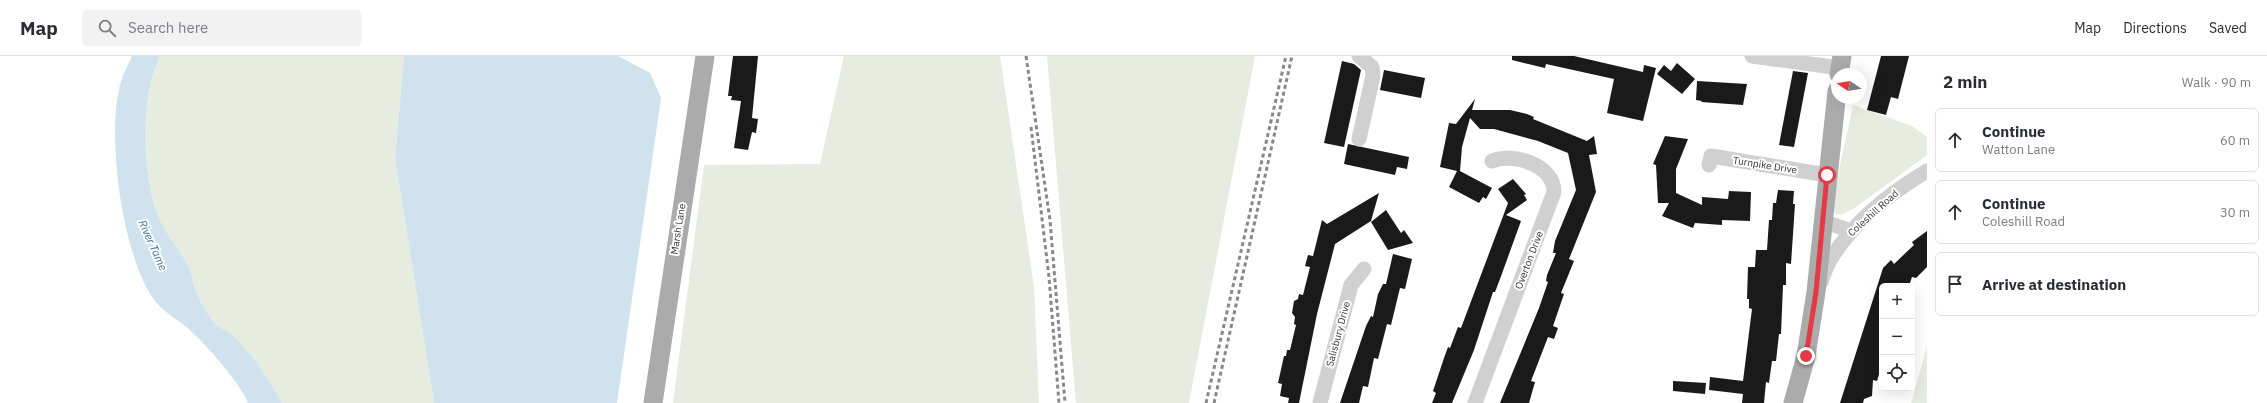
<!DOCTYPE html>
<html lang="en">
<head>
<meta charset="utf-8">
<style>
  body { margin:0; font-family:"IBM Plex Sans",sans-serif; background:#f2f2f3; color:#2b2b33 }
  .controls { position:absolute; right:12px; bottom:12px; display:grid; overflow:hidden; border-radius:6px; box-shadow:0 4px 16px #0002 }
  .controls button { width:36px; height:36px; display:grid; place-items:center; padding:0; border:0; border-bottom:1px solid #e1e1e2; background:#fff; color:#2b2b33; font:20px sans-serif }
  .compass { position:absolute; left:1831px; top:12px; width:36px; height:36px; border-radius:50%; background:#fff; box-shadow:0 4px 16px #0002; rotate:282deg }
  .stop { position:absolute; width:12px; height:12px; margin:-9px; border:3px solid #e63946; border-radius:50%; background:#fff }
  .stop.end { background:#e63946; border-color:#fff; box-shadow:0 1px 4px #0008 }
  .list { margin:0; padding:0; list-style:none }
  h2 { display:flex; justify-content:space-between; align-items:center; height:52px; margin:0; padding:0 16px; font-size:17px }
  h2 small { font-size:13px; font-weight:400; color:#7c7c81 }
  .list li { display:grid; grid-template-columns:26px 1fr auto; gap:12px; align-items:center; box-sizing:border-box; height:64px; margin:0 8px 8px; padding:0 8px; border:1px solid #e1e1e2; border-radius:6px }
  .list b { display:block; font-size:15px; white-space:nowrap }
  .list p { margin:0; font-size:13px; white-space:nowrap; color:#7c7c81 }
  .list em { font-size:13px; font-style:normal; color:#7c7c81 }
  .icon { flex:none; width:22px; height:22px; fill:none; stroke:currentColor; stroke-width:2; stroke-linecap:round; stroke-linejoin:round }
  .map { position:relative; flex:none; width:1927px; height:347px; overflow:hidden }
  header { display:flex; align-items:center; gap:24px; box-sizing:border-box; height:56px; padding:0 20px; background:#fff; border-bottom:1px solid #e1e1e2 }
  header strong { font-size:19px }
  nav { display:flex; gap:22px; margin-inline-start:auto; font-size:14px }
  .search { width:280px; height:36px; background:#f2f2f3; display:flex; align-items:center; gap:10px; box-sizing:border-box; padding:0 14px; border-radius:6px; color:#7c7c81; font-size:15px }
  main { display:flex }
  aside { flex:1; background:#fff }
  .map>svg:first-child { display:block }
  .green { fill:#e6ecdf }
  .water { fill:#cfe2ee }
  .building { fill:#1a1a1a }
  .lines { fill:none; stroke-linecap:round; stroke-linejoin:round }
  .minor { stroke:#d0d0d0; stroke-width:15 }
  .major { stroke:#ababab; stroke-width:19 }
  .rail { stroke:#888; stroke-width:3; stroke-dasharray:4 3; stroke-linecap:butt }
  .route { stroke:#e63946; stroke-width:5 }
  .labels { text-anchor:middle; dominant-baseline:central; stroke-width:4; stroke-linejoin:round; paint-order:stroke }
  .street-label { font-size:10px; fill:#333; stroke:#fff }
  .water-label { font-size:11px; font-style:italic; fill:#3f7597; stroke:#fff }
</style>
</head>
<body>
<header>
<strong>Map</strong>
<div class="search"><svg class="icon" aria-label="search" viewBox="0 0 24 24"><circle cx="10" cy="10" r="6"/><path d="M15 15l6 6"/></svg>Search here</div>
<nav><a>Map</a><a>Directions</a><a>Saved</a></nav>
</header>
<main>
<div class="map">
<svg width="1927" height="347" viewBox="0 0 1927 347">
  <rect width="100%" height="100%" fill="#fff"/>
  <g class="green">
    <path d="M160,0H404L395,102L434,347H282C268,324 254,303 236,284C229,276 219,272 212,264C204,253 197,240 193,227C192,221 191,214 188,209C178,192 164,176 157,157C142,115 140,40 160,0Z"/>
    <polygon points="844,0 1000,0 1034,231 1039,347 673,347 704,109 820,108"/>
    <polygon points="1047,0 1255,0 1189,347 1076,347"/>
    <polygon points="1853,49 1912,70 1927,81 1927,99 1853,153 1841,159 1835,157 1831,151"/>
    <polygon points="1927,291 1927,347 1911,347"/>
  </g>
  <g class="water">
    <path d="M132,0H160C140,40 142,115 157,157C164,176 178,192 188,209C191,214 192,221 193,227C197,240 204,253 212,264C218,271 227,275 234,281C254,300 268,323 282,347H248C242,329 207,290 192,276C181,265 165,258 155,245C123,203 107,85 119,34C121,22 127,11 132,0Z"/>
    <polygon points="404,0 618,0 650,17 661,42 617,347 434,347 395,102"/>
  </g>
  <g class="building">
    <polygon points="733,0 758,0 752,62 758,63 756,77 752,76 748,94 734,92 741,45 731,44 732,40 728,40"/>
    <polygon points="1512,0 1574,0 1643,16 1644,9 1656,12 1643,65 1607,57 1614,23 1546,8 1545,12 1512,4"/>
    <polygon points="1881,0 1909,0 1898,43 1891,41 1886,59 1867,54"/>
    <polygon points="1342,5 1354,8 1361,14 1344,91 1324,87"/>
    <polygon points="1677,7 1695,23 1682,38 1657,18 1664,9 1671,15"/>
    <polygon points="1384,14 1425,22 1421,42 1380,34"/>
    <polygon points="1793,15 1808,17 1794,91 1779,89"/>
    <polygon points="1697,25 1747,28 1743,49 1701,46 1702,45 1696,44"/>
    <polygon points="1475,43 1472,54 1510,54 1527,58 1534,61 1533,63 1587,85 1594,80 1597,98 1589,99 1596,136 1569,203 1574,205 1561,237 1564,238 1553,270 1558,272 1554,283 1548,281 1531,325 1535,326 1529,347 1500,347 1539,252 1548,226 1546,225 1547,219 1556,197 1553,197 1555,185 1576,134 1568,97 1538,85 1494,73 1480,73 1470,62 1462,91 1460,115 1492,132 1486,143 1483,141 1479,147 1449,131 1457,115 1440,111 1449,67 1456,68"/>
    <polygon points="1665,80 1688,83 1676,113 1676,137 1702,149 1702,141 1728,143 1729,135 1751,136 1750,165 1722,164 1722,169 1695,167 1693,172 1662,160 1669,147 1658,147 1656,109 1653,108"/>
    <polygon points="1348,88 1409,101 1407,113 1397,111 1395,119 1344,108"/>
    <polygon points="1513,123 1526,138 1524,139 1527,144 1506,159 1521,165 1500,223 1495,236 1493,236 1474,294 1452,347 1432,347 1436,337 1433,335 1444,302 1448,291 1450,292 1458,271 1461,272 1508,147 1498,133"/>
    <polygon points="1778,134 1794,135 1793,148 1795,148 1791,208 1786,207 1786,229 1783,229 1781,278 1779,278 1776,305 1772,305 1769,327 1766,326 1764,347 1742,347 1743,338 1709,334 1710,321 1743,325 1752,253 1749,252 1749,243 1747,243 1748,211 1755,211 1756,194 1767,194 1769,164 1772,164 1773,147 1776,147"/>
    <polygon points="1379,137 1371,165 1335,188 1317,258 1299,347 1288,347 1289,342 1280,340 1282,328 1278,327 1284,300 1286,300 1287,294 1290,294 1296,269 1294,268 1295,261 1292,257 1294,245 1298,243 1299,238 1303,239 1310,211 1305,210 1308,199 1313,200 1322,164 1327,168"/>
    <polygon points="1386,154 1401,177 1404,174 1413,187 1388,194 1371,166"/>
    <polygon points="1927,175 1927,211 1916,222 1912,221 1909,230 1882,230 1882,308 1877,325 1873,324 1872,340 1864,343 1863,347 1840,347 1883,212 1891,204 1894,208 1914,189 1912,186"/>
    <polygon points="1393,198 1412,203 1405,233 1400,232 1391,269 1387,268 1378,303 1374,302 1368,331 1363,330 1359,347 1340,347 1366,270 1371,260 1373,261 1378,238 1383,228 1386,228"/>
    <polygon points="1673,325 1706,327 1705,338 1673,335"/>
  </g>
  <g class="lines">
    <g class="minor">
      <polyline points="1359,0 1372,11 1373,20 1359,83"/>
      <polyline points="1752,0 1840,12"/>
      <polyline points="1709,109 1711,100 1827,119"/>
      <polyline points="1823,165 1851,175"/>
      <path d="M1821,226C1824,218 1827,208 1832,201C1854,166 1892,136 1927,115"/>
      <polyline points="1320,347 1351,229 1364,213"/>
      <path d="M1475,347L1554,136C1554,109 1513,96 1492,105"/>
    </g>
    <g class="major">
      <polyline points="1839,18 1842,0"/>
      <polyline points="653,347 705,0"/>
      <polyline points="1793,347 1806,300 1816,236 1837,35"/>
    </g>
    <g class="rail">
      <polyline points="1026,0 1050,164 1065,347"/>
      <polyline points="1031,71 1049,221 1059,347"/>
      <polyline points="1206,347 1286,0"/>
      <polyline points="1214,347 1292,0"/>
    </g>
  </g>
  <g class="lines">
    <polyline class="route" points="1806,300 1816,236 1827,119"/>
  </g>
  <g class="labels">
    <g class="street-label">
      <text transform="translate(1765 109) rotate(9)">Turnpike Drive</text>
      <text transform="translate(1873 157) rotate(-42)">Coleshill Road</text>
      <text transform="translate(678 173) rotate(-81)">Marsh Lane</text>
      <text transform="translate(1529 204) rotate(-69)">Overton Drive</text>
      <text transform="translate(1338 278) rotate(-75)">Salisbury Drive</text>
    </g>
    <g class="water-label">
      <text transform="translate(153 189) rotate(66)">River Tame</text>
    </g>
  </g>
</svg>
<div class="controls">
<button>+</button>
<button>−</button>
<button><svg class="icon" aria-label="locate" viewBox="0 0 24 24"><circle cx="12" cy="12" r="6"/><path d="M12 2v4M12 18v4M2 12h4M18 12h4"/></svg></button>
</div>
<svg class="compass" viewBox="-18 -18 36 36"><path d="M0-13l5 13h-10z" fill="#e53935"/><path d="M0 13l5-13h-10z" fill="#7c7c81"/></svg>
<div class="stop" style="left:1827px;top:119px"></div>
<div class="stop end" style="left:1806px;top:300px"></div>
</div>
<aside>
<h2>2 min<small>Walk · 90 m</small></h2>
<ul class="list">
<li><svg class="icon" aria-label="ahead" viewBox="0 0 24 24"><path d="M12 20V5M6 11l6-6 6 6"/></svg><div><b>Continue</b><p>Watton Lane</p></div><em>60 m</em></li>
<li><svg class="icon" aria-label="ahead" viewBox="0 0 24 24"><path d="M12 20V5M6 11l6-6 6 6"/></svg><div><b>Continue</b><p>Coleshill Road</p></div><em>30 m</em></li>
<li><svg class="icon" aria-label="arrive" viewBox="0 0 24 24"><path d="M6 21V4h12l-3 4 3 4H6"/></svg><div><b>Arrive at destination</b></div></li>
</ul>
</aside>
</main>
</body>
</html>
